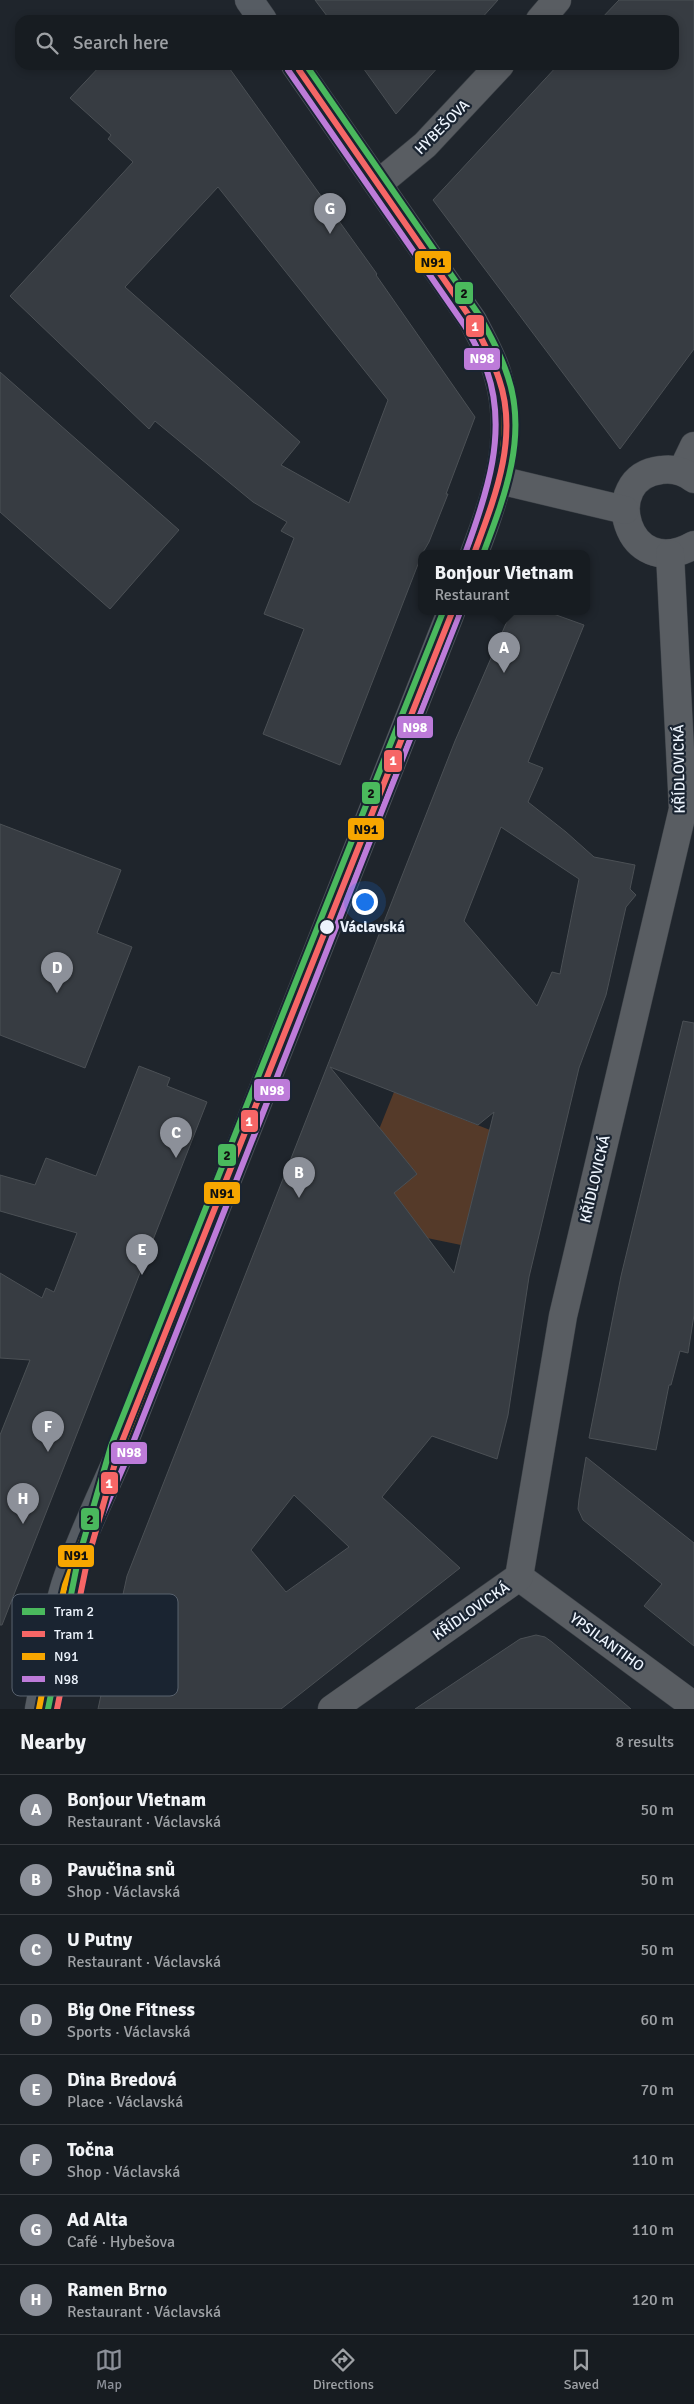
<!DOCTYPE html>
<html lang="en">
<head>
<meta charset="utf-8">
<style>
  body { margin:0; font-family:Signika,sans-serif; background:#20252a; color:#f1f3f6 }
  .you { position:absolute; left:364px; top:901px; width:18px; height:18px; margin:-12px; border:4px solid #fff; border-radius:50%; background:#1a73e8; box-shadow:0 0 0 8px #1a73e833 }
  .badge { display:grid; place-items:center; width:32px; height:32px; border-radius:50%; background:#8c9099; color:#fff; font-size:16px; font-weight:700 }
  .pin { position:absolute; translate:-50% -41px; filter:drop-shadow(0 1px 2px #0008) }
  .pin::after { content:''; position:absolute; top:26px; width:18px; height:15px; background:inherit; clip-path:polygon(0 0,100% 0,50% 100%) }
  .popup { position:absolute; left:418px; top:550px; width:172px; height:65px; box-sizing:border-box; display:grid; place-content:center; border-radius:10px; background:#171c21; filter:drop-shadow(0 1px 4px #0005); font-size:16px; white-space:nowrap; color:#9ea1a5 }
  .popup b { font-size:19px; color:#f1f3f6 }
  .popup::after { content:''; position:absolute; left:50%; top:100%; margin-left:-10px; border:10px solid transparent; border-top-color:#171c21 }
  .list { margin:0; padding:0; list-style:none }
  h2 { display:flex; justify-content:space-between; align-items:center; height:65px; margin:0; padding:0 20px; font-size:21px }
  h2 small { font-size:16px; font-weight:400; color:#9ea1a5 }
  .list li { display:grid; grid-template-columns:32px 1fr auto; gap:15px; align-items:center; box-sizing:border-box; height:70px; padding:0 20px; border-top:1px solid #363a3f }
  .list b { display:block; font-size:19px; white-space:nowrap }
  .list p { margin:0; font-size:16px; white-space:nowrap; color:#9ea1a5 }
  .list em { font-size:16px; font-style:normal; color:#9ea1a5 }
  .icon { flex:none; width:28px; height:28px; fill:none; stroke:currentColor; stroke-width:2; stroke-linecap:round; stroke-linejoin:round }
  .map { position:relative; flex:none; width:694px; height:1709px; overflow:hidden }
  .search { position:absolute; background:#171c21; box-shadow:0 2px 8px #0003; left:15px; right:15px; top:15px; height:55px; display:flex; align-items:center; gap:12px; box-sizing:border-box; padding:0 18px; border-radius:15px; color:#9ea1a5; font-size:19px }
  .sheet { height:625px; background:#171c21 }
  nav { display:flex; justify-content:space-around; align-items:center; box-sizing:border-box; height:70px; border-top:1px solid #363a3f; background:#171c21; font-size:14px; color:#9ea1a5 }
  nav a { display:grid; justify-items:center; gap:2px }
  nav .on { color:#8c9099 }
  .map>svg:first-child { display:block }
  .green { fill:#553a29 }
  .building { fill:#373c42; stroke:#4b5055; fill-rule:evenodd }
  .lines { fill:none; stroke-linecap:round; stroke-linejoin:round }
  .street-casing { stroke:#3b4046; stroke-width:29 }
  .secondary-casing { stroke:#3b4046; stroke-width:29 }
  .street { stroke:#595d62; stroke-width:28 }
  .secondary { stroke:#565c63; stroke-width:28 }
  .bus-1-casing { stroke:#1a2431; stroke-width:10 }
  .bus-2-casing { stroke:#1a2431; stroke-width:10 }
  .bus-1 { stroke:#f7a600; stroke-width:6 }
  .bus-2 { stroke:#bd7bd9; stroke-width:6 }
  .tram-1-casing { stroke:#1a2431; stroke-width:10 }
  .tram-2-casing { stroke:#1a2431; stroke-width:10 }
  .tram-1 { stroke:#4ab95d; stroke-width:6 }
  .tram-2 { stroke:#f66666; stroke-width:6 }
  .stop-dot { fill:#edf4fd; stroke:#1a2431; stroke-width:2 }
  .labels { text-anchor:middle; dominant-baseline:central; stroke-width:4.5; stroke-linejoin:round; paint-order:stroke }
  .street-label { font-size:15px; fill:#edf4fd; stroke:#1a2431 }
  .stop-label { font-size:15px; font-weight:bold; fill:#edf4fd; stroke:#1a2431; text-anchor:start }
  .key { fill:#1a2431; stroke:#59626e; stroke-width:1 }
  .key-label { font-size:14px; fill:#edf4fd }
  .line-badge { stroke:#1a2431; stroke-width:2 }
  .badge-label { font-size:14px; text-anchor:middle; font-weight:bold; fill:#fff }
  .pale-badge-label { font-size:14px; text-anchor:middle; font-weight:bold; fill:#111 }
</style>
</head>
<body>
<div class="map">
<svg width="694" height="1709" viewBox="0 0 694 1709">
  <rect width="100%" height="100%" fill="#1f252c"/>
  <polygon class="green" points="394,1092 490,1130 461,1245 427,1238 393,1192 417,1174 401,1155 366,1162"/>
  <g class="building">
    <polygon points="315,0 498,0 480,20 330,20"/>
    <polygon points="619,0 694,0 694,349 620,449 433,200 558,65 674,65 674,20 600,20"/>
    <path d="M101,65H227L377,274L376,275L475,417L446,494H448L429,542L422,554L340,765L263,734L304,629L264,614L294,538L281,531L287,522L253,502L155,421L149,429L10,296L133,162L108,139L111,135L70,98ZM218,187L388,400L349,503L281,465L300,442L125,287Z"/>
    <polygon points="361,65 440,65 396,114"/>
    <polygon points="0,372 179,530 110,609 0,512"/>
    <path d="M511,612H548L584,625L528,762L543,768L528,802L566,832L594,857L635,865L630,889L636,895L626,907L606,995L579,1068L529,1277L508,1415L497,1459L432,1436L382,1497L460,1568L281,1709H98L127,1576L455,741ZM501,827L579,879L560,974L552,972L537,1006L464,921ZM330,1067L478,1125L494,1112L454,1273L394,1193L417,1174ZM294,1495L349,1547L286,1592L251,1550Z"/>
    <polygon points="0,824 121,870 97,933 132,947 85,1068 0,1035"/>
    <polygon points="683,1021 694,1023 694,1315 688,1353 680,1351 671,1385 669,1385 656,1450 589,1438 621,1276"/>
    <polygon points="139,1066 170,1078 167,1086 207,1102 2,1625 0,1625 0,1435 30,1360 0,1358 0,1273 42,1298 46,1288 54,1292 77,1233 0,1211 0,1175 35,1185 46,1158 96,1176"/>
    <polygon points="586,1457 694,1543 694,1646 644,1606 662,1584 583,1520 578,1509 579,1499"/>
    <polygon points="536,1635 545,1637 552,1642 631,1709 415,1709 520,1639"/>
  </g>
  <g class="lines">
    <defs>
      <g id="street">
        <polyline points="540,20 557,0"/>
        <polyline points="378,184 425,145 500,65"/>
        <polyline points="682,471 694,446"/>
        <path d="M694,479C684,471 673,468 661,470C598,477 626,584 694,545"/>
        <polyline points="499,480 625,510"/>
        <polyline points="519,1577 694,1706"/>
        <polyline points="332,1709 519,1577 563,1316 683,809 670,554"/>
      </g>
      <g id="secondary">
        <polyline points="249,0 263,20"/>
        <path d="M295,65L473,321C482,339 493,357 498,376C516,438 496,497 474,554"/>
        <path d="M39,1709C47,1668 53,1625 65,1585C79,1542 99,1501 117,1460L451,612"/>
      </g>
    </defs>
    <use href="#street" class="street-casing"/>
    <use href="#secondary" class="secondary-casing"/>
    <use href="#street" class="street"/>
    <use href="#secondary" class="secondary"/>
    <defs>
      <g id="bus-1">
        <path d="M295,65C333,120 371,175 409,229C445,281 494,335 503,400C510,453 493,505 474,554"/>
        <polyline points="39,1709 54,1631 65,1585 83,1537 117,1460 451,612"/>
      </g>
      <g id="bus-2">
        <path d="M288,70L465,326C473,340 482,355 487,371C508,431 487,494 466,551"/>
        <polyline points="48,1709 73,1588 91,1541 125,1463 459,615"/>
      </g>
    </defs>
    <use href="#bus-1" class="bus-1-casing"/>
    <use href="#bus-2" class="bus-2-casing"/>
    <use href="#bus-1" class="bus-1"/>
    <use href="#bus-2" class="bus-2"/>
    <defs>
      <g id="tram-1">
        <path d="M306,65L479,315C490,335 501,355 508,377C528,437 504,498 483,554"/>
        <polyline points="48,1709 78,1560 111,1446 443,612"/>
      </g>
      <g id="tram-2">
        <path d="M299,70L472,320C482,339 492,358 499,379C519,437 495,497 475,551"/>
        <polyline points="57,1709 87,1562 119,1449 451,615"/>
      </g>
    </defs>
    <use href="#tram-1" class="tram-1-casing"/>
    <use href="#tram-2" class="tram-2-casing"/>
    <use href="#tram-1" class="tram-1"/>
    <use href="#tram-2" class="tram-2"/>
  </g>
  <circle class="stop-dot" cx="327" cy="927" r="8"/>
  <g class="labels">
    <g class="street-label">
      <text transform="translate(442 127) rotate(-45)">HYBEŠOVA</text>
      <text transform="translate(679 769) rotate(-91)">KŘÍDLOVICKÁ</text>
      <text transform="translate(595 1179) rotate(-77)">KŘÍDLOVICKÁ</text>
      <text transform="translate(471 1611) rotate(-35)">KŘÍDLOVICKÁ</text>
      <text transform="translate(607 1642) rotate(36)">YPSILANTIHO</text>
    </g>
    <g class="stop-label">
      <text x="340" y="927">Václavská</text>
    </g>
  </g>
  <rect x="12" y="1594" width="166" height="102" rx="8" class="key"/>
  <rect x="22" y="1608" width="23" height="7" fill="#4ab95d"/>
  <rect x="22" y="1631" width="23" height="6" fill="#f66666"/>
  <rect x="22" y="1653" width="23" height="7" fill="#f7a600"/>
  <rect x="22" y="1676" width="23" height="6" fill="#bd7bd9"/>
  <g class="key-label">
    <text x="54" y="1616">Tram 2</text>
    <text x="54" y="1639">Tram 1</text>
    <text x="54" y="1661">N91</text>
    <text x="54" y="1684">N98</text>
  </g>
  <g class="line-badge">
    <rect x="414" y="250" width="38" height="24" rx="5" fill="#f7a600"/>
    <rect x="454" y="281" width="20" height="24" rx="5" fill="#4ab95d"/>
    <rect x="465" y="314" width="20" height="24" rx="5" fill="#f66666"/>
    <rect x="463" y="347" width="38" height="24" rx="5" fill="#bd7bd9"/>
    <rect x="396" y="715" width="38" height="24" rx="5" fill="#bd7bd9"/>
    <rect x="383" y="749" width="20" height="24" rx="5" fill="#f66666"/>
    <rect x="361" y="781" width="20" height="24" rx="5" fill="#4ab95d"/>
    <rect x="347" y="817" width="38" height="24" rx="5" fill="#f7a600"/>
    <rect x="253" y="1078" width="38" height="24" rx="5" fill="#bd7bd9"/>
    <rect x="240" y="1109" width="19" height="24" rx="5" fill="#f66666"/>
    <rect x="217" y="1143" width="20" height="24" rx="5" fill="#4ab95d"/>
    <rect x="203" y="1181" width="38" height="24" rx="5" fill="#f7a600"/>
    <rect x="110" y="1441" width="38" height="24" rx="5" fill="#bd7bd9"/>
    <rect x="100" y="1471" width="19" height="24" rx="5" fill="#f66666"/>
    <rect x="80" y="1507" width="20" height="24" rx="5" fill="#4ab95d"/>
    <rect x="57" y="1544" width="38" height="24" rx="5" fill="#f7a600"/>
  </g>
  <g class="badge-label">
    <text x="475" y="331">1</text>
    <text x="482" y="363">N98</text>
    <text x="415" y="732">N98</text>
    <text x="393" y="765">1</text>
    <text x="272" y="1095">N98</text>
    <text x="249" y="1126">1</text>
    <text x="129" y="1457">N98</text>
    <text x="109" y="1488">1</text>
  </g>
  <g class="pale-badge-label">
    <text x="433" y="267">N91</text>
    <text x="464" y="298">2</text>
    <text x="371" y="798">2</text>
    <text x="366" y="834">N91</text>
    <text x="227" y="1160">2</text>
    <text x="222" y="1198">N91</text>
    <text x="90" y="1524">2</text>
    <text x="76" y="1560">N91</text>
  </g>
</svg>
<div class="you"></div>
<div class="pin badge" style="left:504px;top:673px">A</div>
<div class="popup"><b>Bonjour Vietnam</b>Restaurant</div>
<div class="pin badge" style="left:299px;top:1198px">B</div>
<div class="pin badge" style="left:176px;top:1158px">C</div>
<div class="pin badge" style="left:57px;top:993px">D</div>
<div class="pin badge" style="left:142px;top:1275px">E</div>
<div class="pin badge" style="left:48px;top:1452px">F</div>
<div class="pin badge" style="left:330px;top:234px">G</div>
<div class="pin badge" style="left:23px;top:1524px">H</div>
<div class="search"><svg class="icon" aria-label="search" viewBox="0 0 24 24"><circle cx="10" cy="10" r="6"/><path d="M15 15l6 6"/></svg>Search here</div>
</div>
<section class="sheet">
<h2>Nearby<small>8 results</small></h2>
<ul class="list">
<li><span class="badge">A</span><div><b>Bonjour Vietnam</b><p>Restaurant · Václavská</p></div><em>50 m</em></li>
<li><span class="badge">B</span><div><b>Pavučina snů</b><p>Shop · Václavská</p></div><em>50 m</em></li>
<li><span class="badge">C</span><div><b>U Putny</b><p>Restaurant · Václavská</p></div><em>50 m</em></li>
<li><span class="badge">D</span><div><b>Big One Fitness</b><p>Sports · Václavská</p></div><em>60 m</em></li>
<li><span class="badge">E</span><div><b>Dina Bredová</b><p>Place · Václavská</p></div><em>70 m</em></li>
<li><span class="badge">F</span><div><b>Točna</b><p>Shop · Václavská</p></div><em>110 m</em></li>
<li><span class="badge">G</span><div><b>Ad Alta</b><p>Café · Hybešova</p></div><em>110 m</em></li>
<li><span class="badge">H</span><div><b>Ramen Brno</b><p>Restaurant · Václavská</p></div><em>120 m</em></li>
</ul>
</section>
<nav>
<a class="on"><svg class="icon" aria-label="map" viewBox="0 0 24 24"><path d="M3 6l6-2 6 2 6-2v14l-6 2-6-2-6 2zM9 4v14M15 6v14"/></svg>Map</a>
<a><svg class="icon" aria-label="directions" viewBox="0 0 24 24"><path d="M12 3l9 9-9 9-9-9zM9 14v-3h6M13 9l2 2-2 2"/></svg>Directions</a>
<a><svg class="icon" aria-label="saved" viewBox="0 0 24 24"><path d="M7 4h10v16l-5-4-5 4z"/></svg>Saved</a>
</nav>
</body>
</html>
